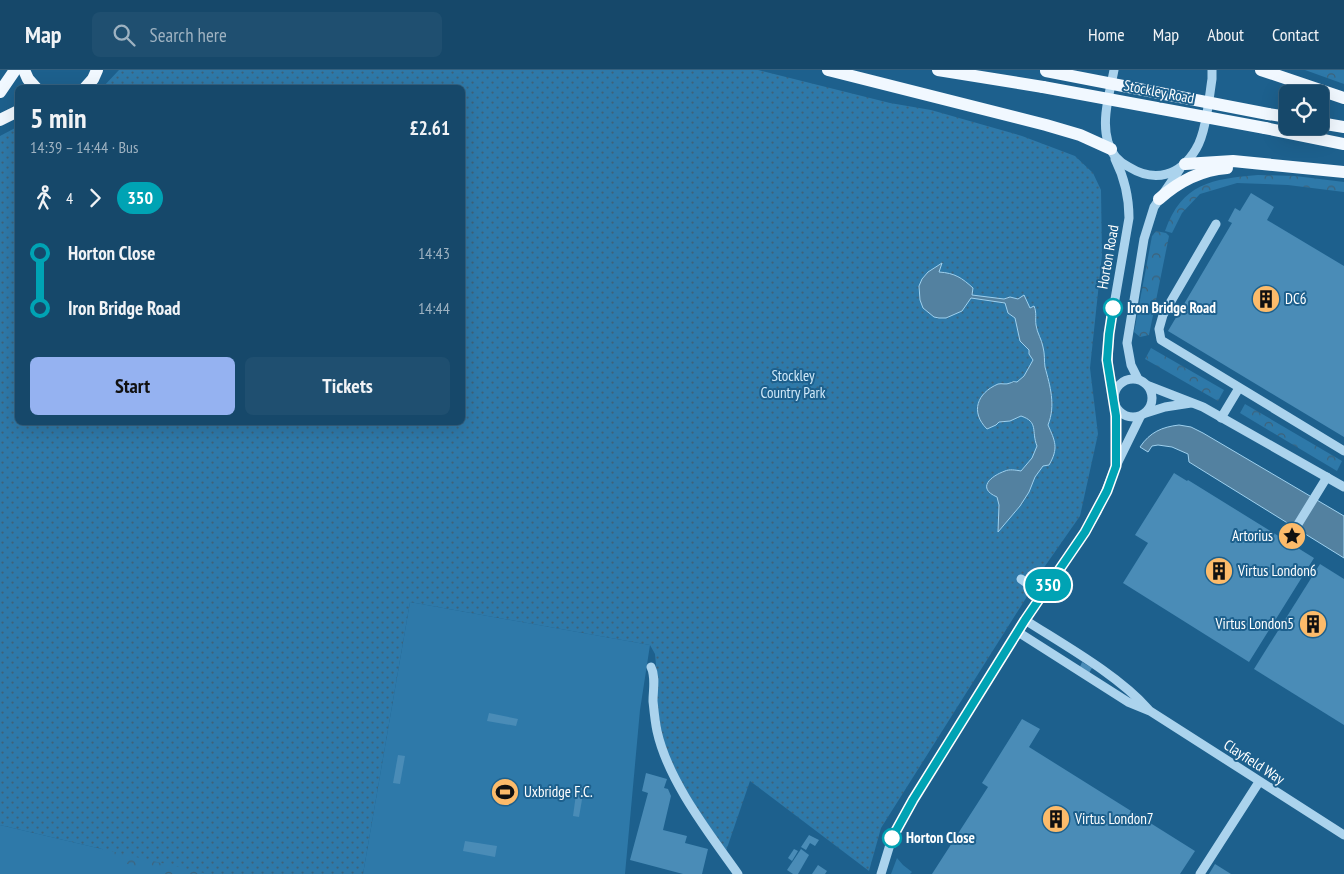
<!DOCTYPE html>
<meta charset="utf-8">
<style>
:root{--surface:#16486a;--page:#1f4f70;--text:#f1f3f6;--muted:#9eb2c1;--line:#35607e;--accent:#95b2f1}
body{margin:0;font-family:"PT Sans Narrow",sans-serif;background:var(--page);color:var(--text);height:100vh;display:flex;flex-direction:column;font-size:19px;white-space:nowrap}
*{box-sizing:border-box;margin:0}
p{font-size:16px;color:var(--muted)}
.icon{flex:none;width:28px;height:28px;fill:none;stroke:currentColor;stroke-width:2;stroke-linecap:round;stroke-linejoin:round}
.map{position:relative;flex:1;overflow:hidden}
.panel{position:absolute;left:15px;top:15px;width:450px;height:340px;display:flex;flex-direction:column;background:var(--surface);border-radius:8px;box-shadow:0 5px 20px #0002,0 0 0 1px var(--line)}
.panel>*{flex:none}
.badge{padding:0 10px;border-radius:16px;font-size:18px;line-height:32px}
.fabs{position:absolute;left:1279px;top:15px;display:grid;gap:10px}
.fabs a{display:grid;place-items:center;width:50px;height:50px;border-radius:8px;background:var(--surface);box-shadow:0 5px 20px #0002,0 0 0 1px var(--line);font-size:25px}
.map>.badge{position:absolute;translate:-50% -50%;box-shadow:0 0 0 2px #fff}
.legs{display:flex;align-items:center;gap:8px;height:55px;padding:0 15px;font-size:16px}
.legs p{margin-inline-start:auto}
.head{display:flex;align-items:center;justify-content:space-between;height:85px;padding:0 15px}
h1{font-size:28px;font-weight:700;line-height:38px}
.primary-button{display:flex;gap:10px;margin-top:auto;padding:10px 15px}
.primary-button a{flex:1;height:58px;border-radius:8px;background:var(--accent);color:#111;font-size:20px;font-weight:700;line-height:58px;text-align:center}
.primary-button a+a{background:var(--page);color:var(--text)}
ul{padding:0 15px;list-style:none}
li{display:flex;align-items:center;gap:18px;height:55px;font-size:19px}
li i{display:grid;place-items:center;width:8px;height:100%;margin:0 6px;background:currentColor}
li i::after{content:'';width:12px;height:12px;margin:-6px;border:4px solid;border-radius:50%;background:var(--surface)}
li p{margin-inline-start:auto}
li:first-child i{background:linear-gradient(#0000 50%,currentColor 0)}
li:last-child i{background:linear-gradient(currentColor 50%,#0000 0)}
header{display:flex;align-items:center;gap:30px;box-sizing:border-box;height:70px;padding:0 25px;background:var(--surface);border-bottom:1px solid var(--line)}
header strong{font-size:24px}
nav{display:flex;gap:28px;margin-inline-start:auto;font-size:18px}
.search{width:350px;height:45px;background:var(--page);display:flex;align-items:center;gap:12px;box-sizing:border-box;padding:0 18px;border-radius:8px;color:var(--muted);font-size:19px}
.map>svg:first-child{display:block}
.green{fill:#2e79a9}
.forest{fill:url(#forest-crowns)}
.park{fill:url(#park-dots)}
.water{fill:#5381a0;stroke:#9ed0ee}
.building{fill:#4a8cb7}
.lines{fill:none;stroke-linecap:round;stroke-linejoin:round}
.minor{stroke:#abd3ed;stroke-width:9}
.major{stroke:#f1f8ff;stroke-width:12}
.major-bridge{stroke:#f1f8ff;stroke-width:12}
.line-1-casing{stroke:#fff;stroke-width:11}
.line-1{stroke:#00a3b4;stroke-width:8}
.stop-1-dot{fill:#fff;stroke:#00a3b4;stroke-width:2.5}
.labels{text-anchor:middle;stroke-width:4;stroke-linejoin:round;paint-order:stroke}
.street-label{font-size:15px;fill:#fff;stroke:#1d608d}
.poi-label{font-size:15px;fill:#fff;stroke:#1d608d;text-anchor:start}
.stop-label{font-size:15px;font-weight:bold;fill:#fff;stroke:#1d608d;text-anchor:start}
.park-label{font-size:15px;fill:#d0e9f9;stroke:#1d608d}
</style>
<header>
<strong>Map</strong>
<div class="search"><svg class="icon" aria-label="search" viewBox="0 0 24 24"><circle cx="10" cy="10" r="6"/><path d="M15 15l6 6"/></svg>Search here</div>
<nav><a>Home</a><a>Map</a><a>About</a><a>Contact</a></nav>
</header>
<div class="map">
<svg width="1344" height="804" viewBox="0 0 1344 804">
<defs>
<pattern id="forest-crowns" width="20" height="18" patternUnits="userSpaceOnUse" patternTransform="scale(1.25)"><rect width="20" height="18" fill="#2e79a9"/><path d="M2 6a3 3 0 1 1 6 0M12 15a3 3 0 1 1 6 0" fill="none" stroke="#3d627a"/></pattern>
<pattern id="park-dots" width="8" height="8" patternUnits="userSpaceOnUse" patternTransform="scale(1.25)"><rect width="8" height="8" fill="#2e79a9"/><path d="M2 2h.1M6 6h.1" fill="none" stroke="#3d627a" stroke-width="1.8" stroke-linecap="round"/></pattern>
</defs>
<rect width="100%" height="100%" fill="#1d608d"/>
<!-- green -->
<g class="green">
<polygon points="410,532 650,575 640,640 625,804 363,804"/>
<polygon points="0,755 208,804 0,804"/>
<polygon points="897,788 903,795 912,802 910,804 891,804"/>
</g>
<!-- forest -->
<g class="forest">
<polygon points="1305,0 1344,0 1344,14"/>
<path d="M1258,105l37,1 49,6v10l-56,-7 -51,-2 -37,11 -18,19 -10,20 -7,-2c17,-48 47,-52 93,-56z"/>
<polygon points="1156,161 1166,163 1169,166 1149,265 1140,267 1134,262 1152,166"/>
<polygon points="1151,278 1224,320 1218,331 1145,289"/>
<polygon points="1245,334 1342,391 1337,401 1240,343"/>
<polygon points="103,776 227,804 164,804 102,787"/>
</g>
<!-- park -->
<polygon class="park" points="119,0 758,0 890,33 931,40 1022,66 1075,86 1093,103 1101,120 1102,185 1090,298 1098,364 1080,446 1029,519 1028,525 881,758 869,801 750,711 726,781 697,738 667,689 656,633 656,595 655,584 650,575 410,532 363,804 208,804 0,755 0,66 17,57 18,352 462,352 462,18 103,17"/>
<!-- water -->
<g class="water">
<path d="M942,193l-3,9c16,1 23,6 34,16l-1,7 32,4 6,-2 8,2 6,-4 6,13 4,-2c3,7 1,12 2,19 1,8 6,15 7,22 2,7 1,14 2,20 5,19 11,38 3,58 7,16 11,23 1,40l-6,1 -8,11 -6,15 -9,14 -22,26 1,-27 -2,-8c-21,-9 -6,-21 8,-26 4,-2 11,-1 16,0l11,-13 5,-12c-6,-15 2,-24 -16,-30l-11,5 -11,1 -3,3 -9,4c-17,-17 -10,-36 11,-45 4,-1 8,1 12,-1 7,-2 -1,-2 7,-1l7,-6 9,-16 -4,-6v-4l-9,-9 -5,-23 -7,-5 -3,-10 -34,-5 -9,13 -16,7h-7l-5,-1 -11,-9 -3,-8 -1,-14 3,-7 6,-7z"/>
<path d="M1179,355l12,2 12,6 141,83v42l-155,-96 -1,-8 -16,-7 -14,-2 -6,1 -4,6 -8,-5c10,-15 22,-20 39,-22z"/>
</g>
<!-- building -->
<g class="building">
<polygon points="1251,123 1274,137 1267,150 1344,196 1344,367 1168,261 1232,153 1228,151 1235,138 1240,141"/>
<polygon points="1174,403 1187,411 1188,410 1314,488 1249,592 1123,513 1148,473 1135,465"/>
<polygon points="1320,494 1344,509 1344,655 1254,599"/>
<polygon points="1082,592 1092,598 1089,603 1080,597"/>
<polygon points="489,643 518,649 516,656 487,651"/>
<polygon points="1022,649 1040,659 1029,677 1195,781 1180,804 932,804 988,717 982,713"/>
<polygon points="398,685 405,686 400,714 393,713"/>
<polygon points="646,703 667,709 664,718 668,719 671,726 663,760 687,766 685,773 708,779 702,804 683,804 630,790 648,723 642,721"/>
<polygon points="577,717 584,718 579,747 573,746"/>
<polygon points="809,765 819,770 815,776 810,773 806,780 801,777"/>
<polygon points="465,771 497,776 495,787 463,781"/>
<polygon points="794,779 798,781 792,791 788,788"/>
<polygon points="801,779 809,785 798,804 793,804 787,800"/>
<polygon points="1215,794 1231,804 1209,804"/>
<polygon points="818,795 827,801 825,804 812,804"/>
</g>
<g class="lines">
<!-- minor -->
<g class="minor">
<path d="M1114,0c-4,22 -13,50 -6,72 3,11 10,20 21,25 26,16 51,9 67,-18 10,-16 13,-51 16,-70v-9"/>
<polyline points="1216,154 1163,245 1159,259 1161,270 1344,381"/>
<circle cx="1133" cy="328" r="19"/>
<polyline points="1138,309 1131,295 1127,273 1144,169 1154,137 1180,99"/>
<polyline points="1149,316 1203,337 1344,417"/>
<path d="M1114,326l-6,-26 1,-36 20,-116c0,-22 -4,-39 -14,-59"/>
<polyline points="1115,336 1116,393"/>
<polyline points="1146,343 1165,337 1191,333"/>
<polyline points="1221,348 1239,318"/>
<polyline points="1295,459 1327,407"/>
<polyline points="1021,509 1042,524"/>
<path d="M1025,550c39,25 93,55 123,89"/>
<polyline points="1018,562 1128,632 1150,641 1344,765"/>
<path d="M651,597c5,10 2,23 2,34 1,10 2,21 4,30 11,50 52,102 81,143"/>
<polyline points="881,804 892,768 913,730 1042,524 1085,462 1097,442 1116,396 1140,347"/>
<polyline points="1200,804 1259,712"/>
</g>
<!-- major -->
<g class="major">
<polyline points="24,0 28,9 36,18"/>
<polyline points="828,0 1046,55 1080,65 1111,79"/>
<polyline points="938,0 1043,17"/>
<polyline points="1261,0 1344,28"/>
<polyline points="85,18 93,9 97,0"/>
<polyline points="0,22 15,0"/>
<polyline points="1268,44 1288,47"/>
<polyline points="0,50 18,41"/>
<polyline points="1320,53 1344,57"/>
<polyline points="1265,58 1344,74"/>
<polyline points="1185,94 1233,91 1344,102"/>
<path d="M1159,129c19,-17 42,-29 68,-31"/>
</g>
<!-- major-bridge -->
<g class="major-bridge">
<polyline points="1046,1 1268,44"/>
<polyline points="1043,17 1265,58"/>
</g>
</g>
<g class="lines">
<defs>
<polyline id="line-1" points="892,768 913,730 1025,550 1085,462 1107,421 1116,396 1116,346 1107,290 1109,264 1113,238"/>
</defs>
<!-- line-1 casing -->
<use href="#line-1" class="line-1-casing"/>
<!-- line-1 -->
<use href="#line-1" class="line-1"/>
</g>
<!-- icons -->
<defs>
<symbol id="building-disc" viewBox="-11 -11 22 22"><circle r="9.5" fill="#fcbb6a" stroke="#1d608d"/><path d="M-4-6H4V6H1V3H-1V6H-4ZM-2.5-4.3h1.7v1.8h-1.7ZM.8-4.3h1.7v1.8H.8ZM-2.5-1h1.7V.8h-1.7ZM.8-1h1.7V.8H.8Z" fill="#111"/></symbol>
<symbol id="sight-disc" viewBox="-11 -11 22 22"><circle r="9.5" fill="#fcbb6a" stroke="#1d608d"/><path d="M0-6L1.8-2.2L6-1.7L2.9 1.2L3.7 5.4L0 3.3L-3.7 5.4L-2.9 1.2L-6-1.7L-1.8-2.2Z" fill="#111"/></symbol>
<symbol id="stadium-disc" viewBox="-11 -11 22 22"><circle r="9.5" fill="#fcbb6a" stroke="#1d608d"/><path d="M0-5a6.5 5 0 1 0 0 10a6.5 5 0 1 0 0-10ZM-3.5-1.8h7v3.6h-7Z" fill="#111"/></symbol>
</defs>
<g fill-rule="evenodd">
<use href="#building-disc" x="1250" y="213" width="32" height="32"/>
<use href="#sight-disc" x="1276" y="450" width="32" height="32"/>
<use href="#building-disc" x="1203" y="485" width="32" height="32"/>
<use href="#building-disc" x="1297" y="538" width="32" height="32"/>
<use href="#stadium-disc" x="489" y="706" width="32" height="32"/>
<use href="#building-disc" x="1040" y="733" width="32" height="32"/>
</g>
<!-- markers -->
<g class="stop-1-dot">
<circle cx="1113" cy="238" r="9"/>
<circle cx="892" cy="768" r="9"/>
</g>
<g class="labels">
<!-- street labels -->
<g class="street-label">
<text transform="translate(1159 22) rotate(11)" y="5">Stockley Road</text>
<text transform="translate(1108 187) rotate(-80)" y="5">Horton Road</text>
<text transform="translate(1254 692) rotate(33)" y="5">Clayfield Way</text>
</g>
<!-- poi labels -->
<g class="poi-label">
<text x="1285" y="234">DC6</text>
<text x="1273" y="471" text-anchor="end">Artorius</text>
<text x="1238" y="506">Virtus London6</text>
<text x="1294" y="559" text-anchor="end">Virtus London5</text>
<text x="524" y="727">Uxbridge F.C.</text>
<text x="1075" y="754">Virtus London7</text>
</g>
<!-- stop labels -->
<g class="stop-label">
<text x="1127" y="243">Iron Bridge Road</text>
<text x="906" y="773">Horton Close</text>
</g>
<!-- park labels -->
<g class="park-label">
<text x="793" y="311">Stockley<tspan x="793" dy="17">Country Park</tspan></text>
</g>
</g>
</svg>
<div class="fabs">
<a><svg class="icon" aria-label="locate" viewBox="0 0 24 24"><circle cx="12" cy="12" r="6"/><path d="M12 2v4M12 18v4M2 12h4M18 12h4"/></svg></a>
</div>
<b class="badge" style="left:1048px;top:515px;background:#00a3b4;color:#fff">350</b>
<section class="panel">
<div class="head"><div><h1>5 min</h1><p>14:39 – 14:44 · Bus</p></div><b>£2.61</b></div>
<div class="legs"><svg class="icon" aria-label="walk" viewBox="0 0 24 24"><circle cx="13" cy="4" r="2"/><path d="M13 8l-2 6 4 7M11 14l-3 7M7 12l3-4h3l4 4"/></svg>4<svg class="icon" aria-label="forward" viewBox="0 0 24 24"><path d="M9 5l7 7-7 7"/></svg><b class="badge" style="background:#00a3b4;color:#fff">350</b></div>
<ul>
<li><i style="color:#00a3b4"></i><b>Horton Close</b><p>14:43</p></li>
<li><i style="color:#00a3b4"></i><b>Iron Bridge Road</b><p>14:44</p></li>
</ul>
<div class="primary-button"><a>Start</a><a>Tickets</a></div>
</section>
</div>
